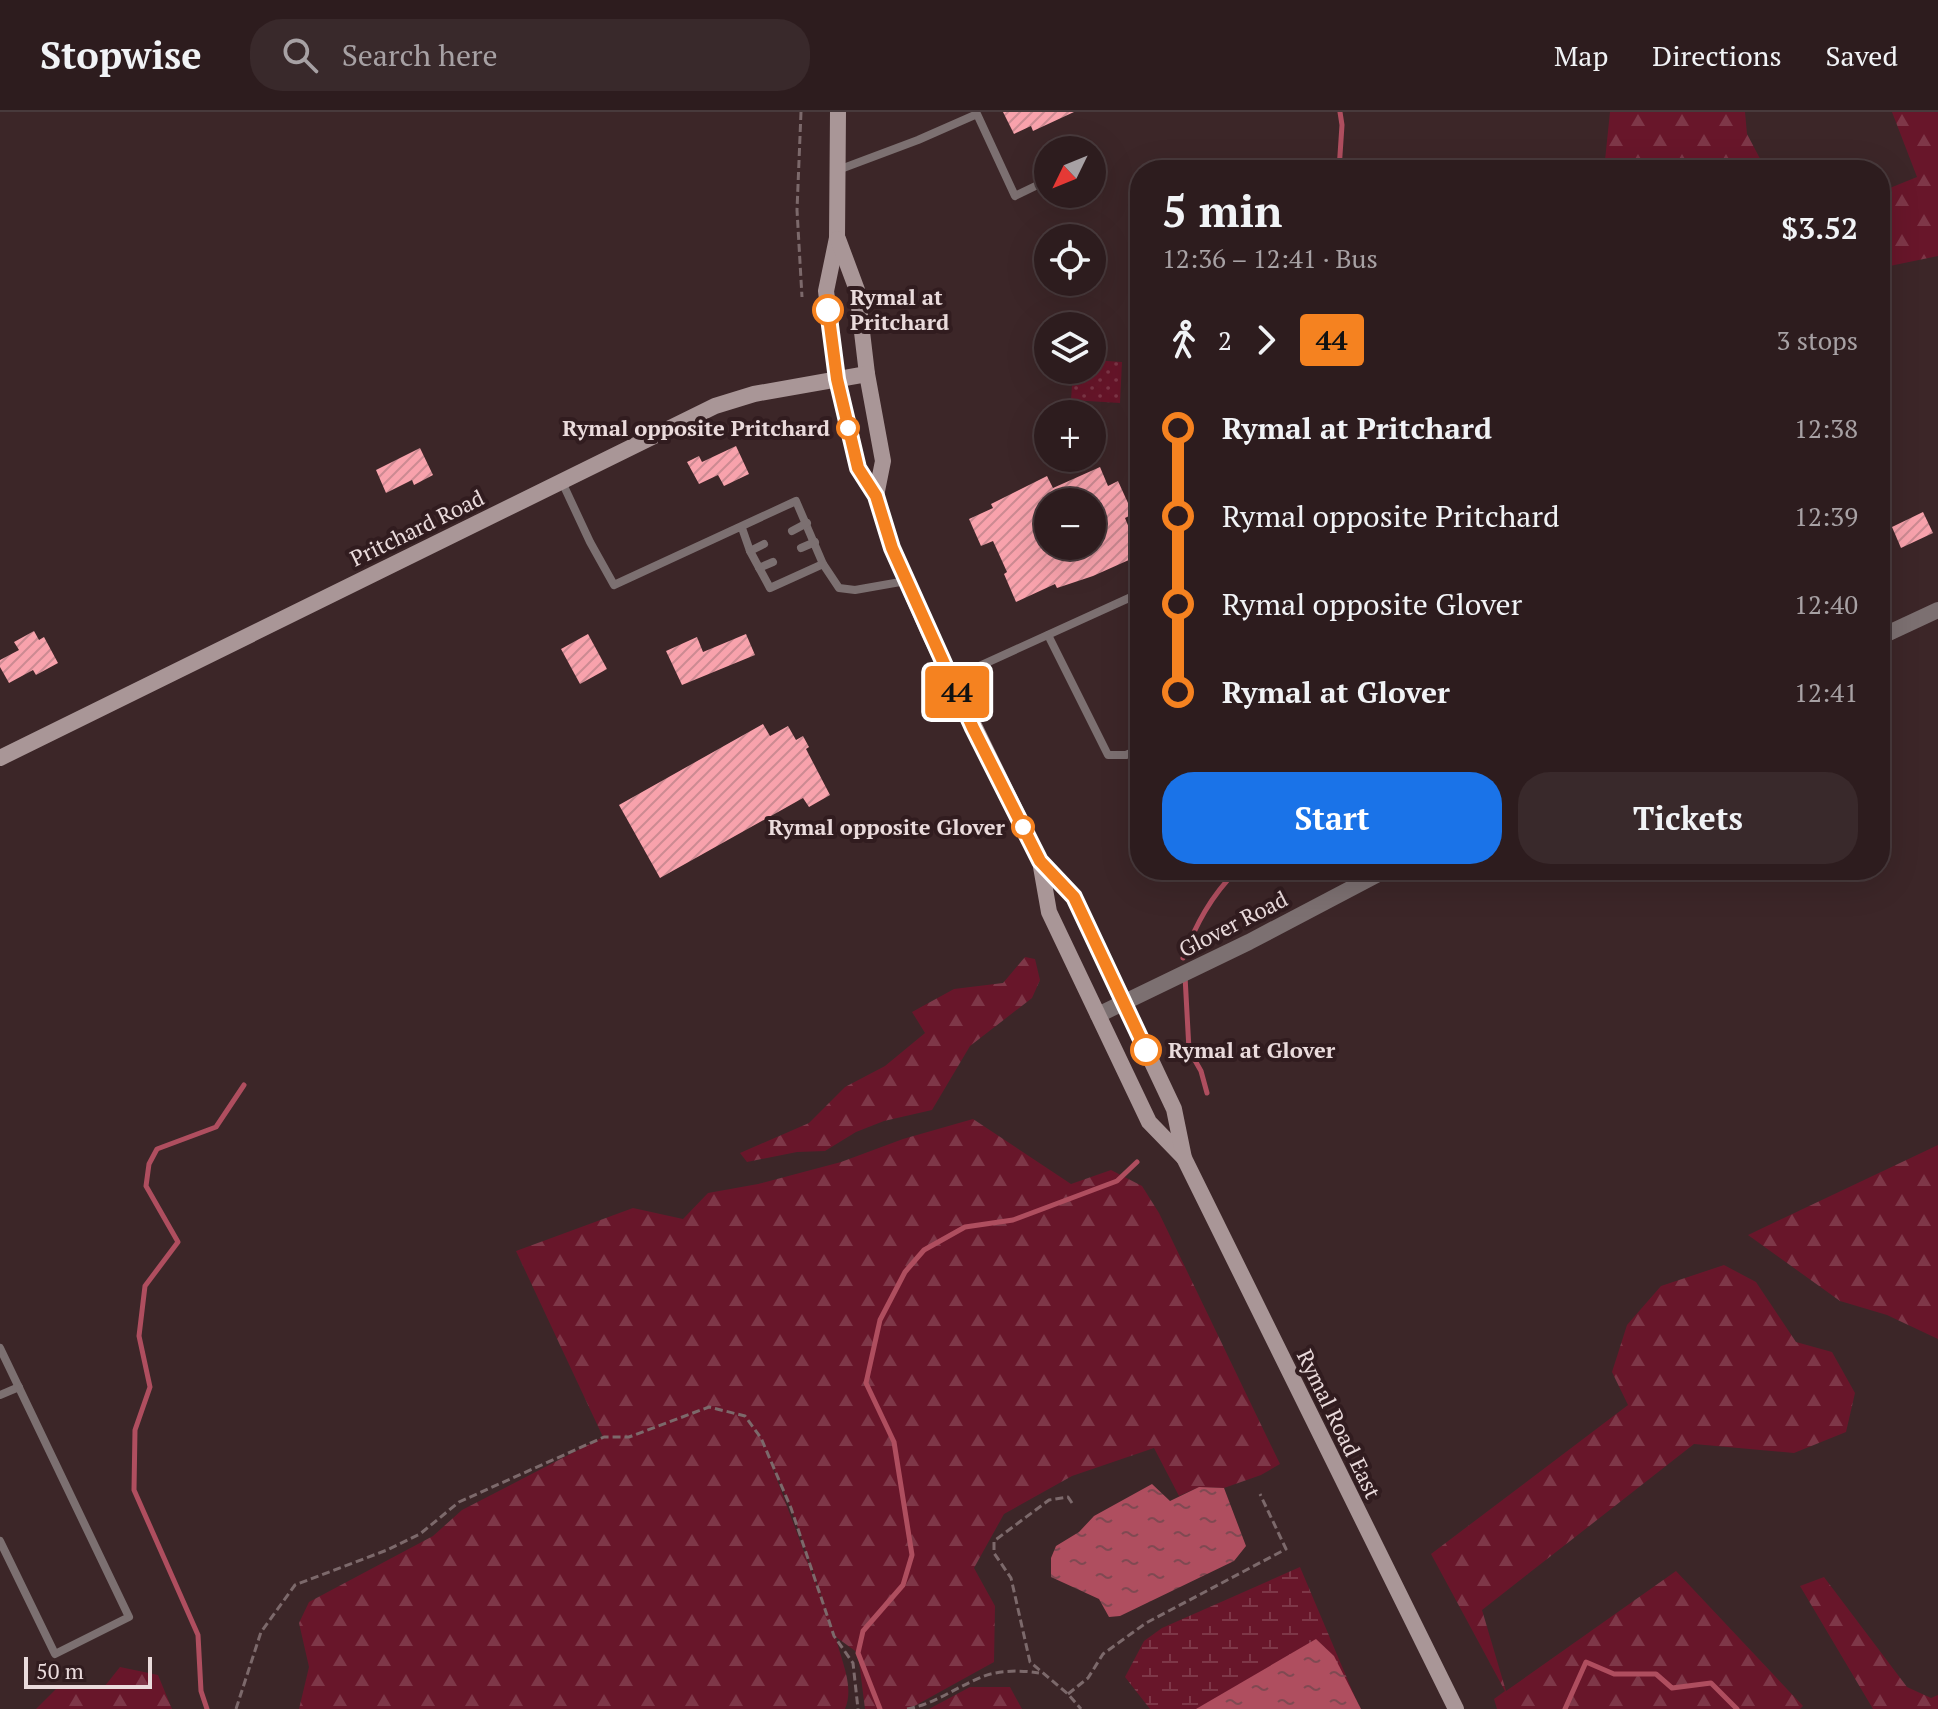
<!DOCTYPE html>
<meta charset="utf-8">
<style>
:root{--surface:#2d1c1e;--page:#39292b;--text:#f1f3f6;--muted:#a7a1a4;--line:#483a3c;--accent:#1a73e8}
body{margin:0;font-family:"PT Serif",serif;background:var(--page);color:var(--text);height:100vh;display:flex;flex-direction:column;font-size:30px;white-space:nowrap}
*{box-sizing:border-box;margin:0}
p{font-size:26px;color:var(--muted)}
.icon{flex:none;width:44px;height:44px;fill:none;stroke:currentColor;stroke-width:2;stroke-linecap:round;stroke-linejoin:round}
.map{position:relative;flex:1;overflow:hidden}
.details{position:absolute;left:1130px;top:48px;width:760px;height:720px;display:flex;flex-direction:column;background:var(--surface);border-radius:32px;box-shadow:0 8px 32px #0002,0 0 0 2px var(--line)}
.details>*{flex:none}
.badge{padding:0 16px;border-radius:6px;font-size:28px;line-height:52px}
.needle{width:52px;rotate:227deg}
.controls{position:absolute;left:1034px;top:24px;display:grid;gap:16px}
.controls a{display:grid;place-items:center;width:72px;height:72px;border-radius:50%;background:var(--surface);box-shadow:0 8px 32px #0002,0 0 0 2px var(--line);font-size:40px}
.scale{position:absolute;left:24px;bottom:20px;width:128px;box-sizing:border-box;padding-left:8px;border:4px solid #eadbdc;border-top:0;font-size:22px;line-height:28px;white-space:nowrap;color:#eadbdc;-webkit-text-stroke:6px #311c1f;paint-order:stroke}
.map>.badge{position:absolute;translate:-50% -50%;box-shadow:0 0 0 4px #fff}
.legs{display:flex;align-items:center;gap:12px;height:88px;padding:0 32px;font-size:26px}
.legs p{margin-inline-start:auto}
.summary{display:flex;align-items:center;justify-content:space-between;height:136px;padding:0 32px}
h1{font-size:44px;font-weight:700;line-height:60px}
.button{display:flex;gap:16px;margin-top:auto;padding:16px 32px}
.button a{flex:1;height:92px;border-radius:32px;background:var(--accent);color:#fff;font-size:32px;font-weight:700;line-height:92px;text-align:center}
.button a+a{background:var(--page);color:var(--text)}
ul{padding:0 32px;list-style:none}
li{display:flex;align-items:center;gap:28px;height:88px;font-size:30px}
li i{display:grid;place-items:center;width:12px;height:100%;margin:0 10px;background:currentColor}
li i::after{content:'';width:20px;height:20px;margin:-10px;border:6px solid;border-radius:50%;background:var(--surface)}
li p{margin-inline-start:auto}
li:first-child i{background:linear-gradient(#0000 50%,currentColor 0)}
li:last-child i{background:linear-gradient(currentColor 50%,#0000 0)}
header{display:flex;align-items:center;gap:48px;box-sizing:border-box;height:112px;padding:0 40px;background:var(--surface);border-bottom:2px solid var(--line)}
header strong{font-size:38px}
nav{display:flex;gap:44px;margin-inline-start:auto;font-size:28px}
.search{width:560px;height:72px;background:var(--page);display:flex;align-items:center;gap:20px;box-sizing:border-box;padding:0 28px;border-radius:32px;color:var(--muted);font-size:30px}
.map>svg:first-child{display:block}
.green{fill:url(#green-dots)}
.forest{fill:url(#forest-firs);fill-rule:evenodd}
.wetland{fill:url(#wetland-marsh)}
.water{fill:url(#water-ripples)}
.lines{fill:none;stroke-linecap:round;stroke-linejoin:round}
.stream{stroke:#af4e5f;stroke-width:5}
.building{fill:url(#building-hatch);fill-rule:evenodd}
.path{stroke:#7c696b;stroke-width:3;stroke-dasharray:8 4;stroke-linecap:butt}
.service{stroke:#7c7071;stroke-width:8}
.minor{stroke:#7c7071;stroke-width:16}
.secondary{stroke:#a99697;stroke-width:16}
.line-1-casing{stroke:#fff;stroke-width:18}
.line-1{stroke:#f58220;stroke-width:12}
.stop-1-dot{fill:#fff;stroke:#f58220;stroke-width:4}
.labels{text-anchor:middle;stroke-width:8;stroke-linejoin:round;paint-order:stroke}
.stop-label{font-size:22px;font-weight:bold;fill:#eadbdc;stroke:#311c1f;text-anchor:start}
.street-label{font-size:22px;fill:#eadbdc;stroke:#311c1f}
</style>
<header>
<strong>Stopwise</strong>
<div class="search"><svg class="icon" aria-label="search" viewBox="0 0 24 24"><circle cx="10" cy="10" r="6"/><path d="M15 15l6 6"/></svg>Search here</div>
<nav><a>Map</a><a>Directions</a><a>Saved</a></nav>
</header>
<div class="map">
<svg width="1938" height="1597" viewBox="0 0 1938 1597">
<defs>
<pattern id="green-dots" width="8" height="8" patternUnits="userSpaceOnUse" patternTransform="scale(2)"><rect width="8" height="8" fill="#68162a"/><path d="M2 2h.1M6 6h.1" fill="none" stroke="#7e3748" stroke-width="1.8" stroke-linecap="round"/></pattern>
<pattern id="forest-firs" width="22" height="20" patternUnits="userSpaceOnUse" patternTransform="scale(2)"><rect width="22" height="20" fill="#68162a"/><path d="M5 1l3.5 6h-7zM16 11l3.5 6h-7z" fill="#7e3748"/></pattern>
<pattern id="wetland-marsh" width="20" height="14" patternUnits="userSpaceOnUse" patternTransform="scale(2)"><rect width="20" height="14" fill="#68162a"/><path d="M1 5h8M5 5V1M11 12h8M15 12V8" fill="none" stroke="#7e3748"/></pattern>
<pattern id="water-ripples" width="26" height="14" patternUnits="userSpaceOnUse" patternTransform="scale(2)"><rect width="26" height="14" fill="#af4e5f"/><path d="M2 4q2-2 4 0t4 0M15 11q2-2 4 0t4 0" fill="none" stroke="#804952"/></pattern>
<pattern id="building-hatch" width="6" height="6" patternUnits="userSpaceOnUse" patternTransform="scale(2)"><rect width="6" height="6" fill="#f8a2ac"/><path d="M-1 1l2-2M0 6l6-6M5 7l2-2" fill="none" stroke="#cc8a92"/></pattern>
</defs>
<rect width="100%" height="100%" fill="#3c2628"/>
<!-- green -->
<polygon class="green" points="1092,248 1122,250 1120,291 1071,288 1073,258 1092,258"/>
<!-- forest -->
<g class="forest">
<polygon points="1610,0 1745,0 1747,22 1766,58 1604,58"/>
<polygon points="1892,0 1938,0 1938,144 1880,156 1880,80 1917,65"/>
<polygon points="1025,845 1035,847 1040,868 1032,886 970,934 932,998 884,1009 856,1020 825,1039 797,1040 747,1050 740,1041 809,1011 845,975 885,954 925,921 912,900 954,877 1003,871"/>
<path d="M973,1007l98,65 40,-14 31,16 17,27 121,251 -19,11 -37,13 -25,-1 -20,9 -25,-48 -82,28 -68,38 -30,54 21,38 -1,56 -85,47h-44l-7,-56 -22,-16c4,22 19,48 9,72h-546l10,-42 -10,-44 10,-21 124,-66 29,-26 141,-73 -87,-186 117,-43 50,11 25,-26 50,-9 83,-22 62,-23zM770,1348l21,48 39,113 -60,-160z"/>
<polygon points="1938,1033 1938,1227 1887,1203 1840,1189 1748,1123"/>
<polygon points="1724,1153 1756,1170 1796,1230 1832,1240 1855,1281 1846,1320 1794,1341 1694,1332 1482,1498 1506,1579 1676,1459 1803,1594 1800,1597 1497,1597 1494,1587 1505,1579 1431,1442 1628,1293 1612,1260 1627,1213 1661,1174"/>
<polygon points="1824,1465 1907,1575 1931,1586 1938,1583 1938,1597 1873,1597 1800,1474"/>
<polygon points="120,1555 158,1563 172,1597 36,1597 60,1573 104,1575"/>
<polygon points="970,1575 1010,1575 1022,1597 929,1597"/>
</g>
<!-- wetland -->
<polygon class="wetland" points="1300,1455 1360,1597 1150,1597 1125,1565 1144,1529 1162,1516"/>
<!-- water -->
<g class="water">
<polygon points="1152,1372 1170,1389 1199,1375 1224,1376 1246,1434 1234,1449 1120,1504 1109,1505 1099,1487 1051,1465 1051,1446 1056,1434 1079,1420 1094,1404"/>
<polygon points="1316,1527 1334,1544 1361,1597 1196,1597"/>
</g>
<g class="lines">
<!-- stream -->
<g class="stream">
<polyline points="1339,58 1342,13 1340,0"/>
<path d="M1183,846c13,-34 28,-62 54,-88"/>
<polyline points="1185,864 1189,938 1201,959 1207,981"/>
<polyline points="207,1597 201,1579 198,1523 134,1378 135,1318 150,1275 139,1224 145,1174 178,1130 146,1074 149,1052 157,1037 216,1015 244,973"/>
<polyline points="880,1597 858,1541 863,1519 903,1473 912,1443 894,1330 866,1271 880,1208 905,1160 924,1138 965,1115 1013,1108 1117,1069 1137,1050"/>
<polyline points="1565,1597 1586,1550 1614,1562 1656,1562 1672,1576 1711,1571 1737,1597"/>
</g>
</g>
<!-- building -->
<g class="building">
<polygon points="1003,0 1074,0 1033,19 1031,14 1014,22"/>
<polygon points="736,334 749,362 724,374 718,363 699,372 687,350 699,344 702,350"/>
<polygon points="420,336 433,363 414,373 412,368 386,381 376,358"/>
<path d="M1100,355l8,19 10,-5 15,33 -8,4 15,37 -47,21 -36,12 -2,-4 -39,18 -12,-28 3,-2 -14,-31 -12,5 -12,-27 24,-11 -2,-4 56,-28 6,12zM1048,390h44v44h-44z"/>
<polygon points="1923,400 1933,421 1901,436 1892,415"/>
<polygon points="34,519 39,528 44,525 58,551 36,563 33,558 9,571 0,555 0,548 19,538 14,530"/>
<polygon points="588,522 607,557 580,572 561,537"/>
<polygon points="746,522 755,543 682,573 666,539 697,525 703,540"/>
<polygon points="763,612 770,624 788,614 796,628 803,624 809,635 806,637 830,683 809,695 803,686 660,766 619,693"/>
</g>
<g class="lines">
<!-- path -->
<g class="path">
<polyline points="801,0 797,98 802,185"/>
<polyline points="1072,1391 1068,1385 1049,1388 994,1429 994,1441 1011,1466 1030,1550 1068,1582 1081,1597"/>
<polyline points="1068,1582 1088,1566 1103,1542 1146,1511 1286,1437 1260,1382"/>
<polyline points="236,1597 261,1520 295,1473 387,1438 420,1422 459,1390 604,1325 629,1325 709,1295 745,1304 761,1326 791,1396 834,1524 853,1551 858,1597"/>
<path d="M907,1597c28,-5 49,-22 75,-32 16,-7 40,-7 57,-4"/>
</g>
<!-- service -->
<g class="service">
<polyline points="838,58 918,28 977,2 1015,84 1048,68"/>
<polyline points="562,370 590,430 614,473 796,389 823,452 770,476 750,439 742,416"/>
<polyline points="792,419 807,411"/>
<polyline points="801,436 815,430"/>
<polyline points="750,439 764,432"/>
<polyline points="823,452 839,476 855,478 906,469"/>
<polyline points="759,456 773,450"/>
<polyline points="1048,523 1108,643 1126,643 1140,637"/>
<polyline points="951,567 1140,481"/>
<polyline points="0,1236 129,1505 55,1542 0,1429"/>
<polyline points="0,1283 19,1275"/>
</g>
<!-- minor -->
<g class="minor">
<polyline points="1880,525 1938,498"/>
<polyline points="1098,903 1249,830 1386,758"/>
</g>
<!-- secondary -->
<g class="secondary">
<polyline points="838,0 837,126 826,179 837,267 858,356 876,384 892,436 929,521 1040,749 1049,800 1149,1010 1184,1046"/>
<polyline points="838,127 857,178 867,262 883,349 876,384"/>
<polyline points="0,646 715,294 754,282 867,262"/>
<polyline points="1040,749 1074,785 1174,997 1184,1046 1456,1597"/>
</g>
</g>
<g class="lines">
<defs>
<polyline id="line-1" points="828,198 837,267 858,356 876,384 892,436 973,616 1040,749 1074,785 1146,938"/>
</defs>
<!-- line-1 casing -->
<use href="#line-1" class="line-1-casing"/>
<!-- line-1 -->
<use href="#line-1" class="line-1"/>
</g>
<!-- markers -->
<g class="stop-1-dot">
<circle cx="828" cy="198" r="14"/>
<circle cx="848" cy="316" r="10"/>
<circle cx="1023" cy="715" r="10"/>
<circle cx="1146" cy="938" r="14"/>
</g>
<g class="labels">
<!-- stop labels -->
<g class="stop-label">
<text x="850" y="193">Rymal at<tspan x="850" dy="25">Pritchard</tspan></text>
<text x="830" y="324" text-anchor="end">Rymal opposite Pritchard</text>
<text x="1005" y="723" text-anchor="end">Rymal opposite Glover</text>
<text x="1168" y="946">Rymal at Glover</text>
</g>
<!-- street labels -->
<g class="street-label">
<text transform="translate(417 416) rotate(-26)" y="8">Pritchard Road</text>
<text transform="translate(1233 812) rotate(-27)" y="8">Glover Road</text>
<text transform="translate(1339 1312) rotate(64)" y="8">Rymal Road East</text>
</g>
</g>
</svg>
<div class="controls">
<a><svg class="needle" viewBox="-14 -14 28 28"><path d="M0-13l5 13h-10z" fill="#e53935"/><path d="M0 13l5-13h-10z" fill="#a7a1a4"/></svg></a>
<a><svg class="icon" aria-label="locate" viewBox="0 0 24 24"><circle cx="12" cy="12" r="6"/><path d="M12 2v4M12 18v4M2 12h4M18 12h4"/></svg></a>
<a><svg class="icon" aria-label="layers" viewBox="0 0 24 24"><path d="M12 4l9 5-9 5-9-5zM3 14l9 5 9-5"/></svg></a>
<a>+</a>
<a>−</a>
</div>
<div class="scale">50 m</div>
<b class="badge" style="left:957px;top:580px;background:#f58220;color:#111">44</b>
<section class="details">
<div class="summary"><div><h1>5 min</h1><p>12:36 – 12:41 · Bus</p></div><b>$3.52</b></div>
<div class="legs"><svg class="icon" aria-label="walk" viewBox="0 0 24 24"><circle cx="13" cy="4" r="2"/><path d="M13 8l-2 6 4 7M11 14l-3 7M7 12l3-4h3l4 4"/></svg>2<svg class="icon" aria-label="forward" viewBox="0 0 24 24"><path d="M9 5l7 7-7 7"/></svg><b class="badge" style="background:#f58220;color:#111">44</b><p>3 stops</p></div>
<ul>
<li><i style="color:#f58220"></i><b>Rymal at Pritchard</b><p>12:38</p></li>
<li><i style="color:#f58220"></i><span>Rymal opposite Pritchard</span><p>12:39</p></li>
<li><i style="color:#f58220"></i><span>Rymal opposite Glover</span><p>12:40</p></li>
<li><i style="color:#f58220"></i><b>Rymal at Glover</b><p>12:41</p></li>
</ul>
<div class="button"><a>Start</a><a>Tickets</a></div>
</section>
</div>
